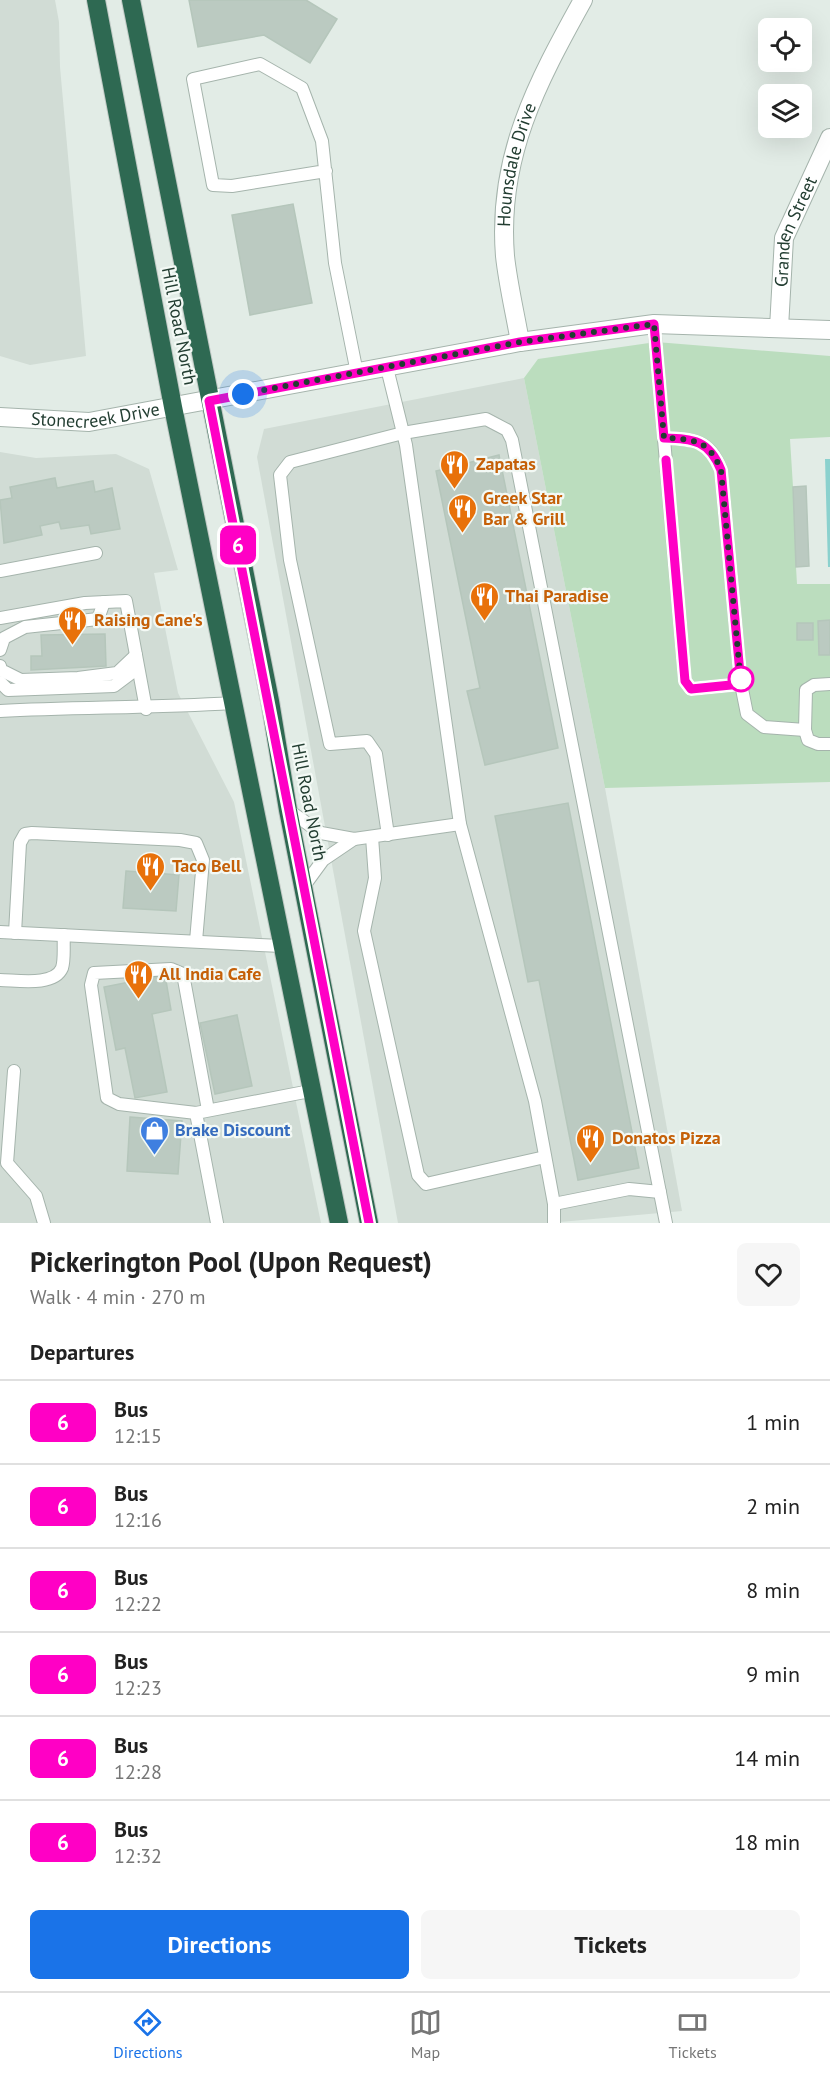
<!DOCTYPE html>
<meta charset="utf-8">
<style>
:root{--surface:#fff;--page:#f6f6f6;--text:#222;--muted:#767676;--line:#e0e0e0;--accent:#1a73e8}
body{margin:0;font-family:"PT Sans",sans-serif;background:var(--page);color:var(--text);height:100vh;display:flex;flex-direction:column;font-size:22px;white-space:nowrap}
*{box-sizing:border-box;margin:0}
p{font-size:20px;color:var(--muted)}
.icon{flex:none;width:33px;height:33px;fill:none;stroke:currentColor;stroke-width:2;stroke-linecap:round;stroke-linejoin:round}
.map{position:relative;height:1223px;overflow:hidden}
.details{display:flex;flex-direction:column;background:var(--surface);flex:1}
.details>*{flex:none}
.badge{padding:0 12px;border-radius:9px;font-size:21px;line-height:39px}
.controls{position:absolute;left:758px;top:18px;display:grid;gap:12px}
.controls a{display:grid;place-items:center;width:54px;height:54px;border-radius:9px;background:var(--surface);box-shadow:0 6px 24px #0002;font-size:30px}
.you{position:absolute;width:30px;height:30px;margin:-15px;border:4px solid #fff;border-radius:50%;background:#1a73e8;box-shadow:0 0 0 9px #1a73e833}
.map>.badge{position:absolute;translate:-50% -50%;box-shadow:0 0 0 3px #fff}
h2{padding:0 30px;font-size:22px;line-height:54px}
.round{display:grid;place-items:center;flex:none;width:63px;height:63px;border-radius:9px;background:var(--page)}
.head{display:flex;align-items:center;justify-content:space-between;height:102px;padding:0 30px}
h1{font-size:28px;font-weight:600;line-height:45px}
.cta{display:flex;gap:12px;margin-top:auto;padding:12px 30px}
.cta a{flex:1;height:69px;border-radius:9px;background:var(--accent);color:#fff;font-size:24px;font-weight:600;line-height:69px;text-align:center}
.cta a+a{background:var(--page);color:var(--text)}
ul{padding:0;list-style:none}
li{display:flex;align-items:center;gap:18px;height:84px;padding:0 30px;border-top:2px solid var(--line)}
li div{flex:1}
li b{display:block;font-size:22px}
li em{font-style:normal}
li .badge{min-width:66px;font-weight:700;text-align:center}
.tabs{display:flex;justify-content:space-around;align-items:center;height:84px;border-top:2px solid var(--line);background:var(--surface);font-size:16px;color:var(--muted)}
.tabs a{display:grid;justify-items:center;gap:3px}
.tabs .on{color:var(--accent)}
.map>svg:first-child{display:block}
.built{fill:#d1dcd5}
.green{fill:#bbddbe}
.water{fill:#8bd1ce}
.building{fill:#bbcac1;stroke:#b5c6bb;stroke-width:1.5}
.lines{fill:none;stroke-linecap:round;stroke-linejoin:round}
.lane-casing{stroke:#a5b4ac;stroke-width:14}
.street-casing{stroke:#a5b4ac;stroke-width:20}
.highway-casing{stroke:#c1c9c5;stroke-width:20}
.lane{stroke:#fff;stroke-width:12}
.street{stroke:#fff;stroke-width:18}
.highway{stroke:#2e6952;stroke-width:18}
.line-casing{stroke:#fff;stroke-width:14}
.line{stroke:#ff00c5;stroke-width:9}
.walk{stroke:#223d31;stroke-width:6;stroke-dasharray:0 10.8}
.stop-dot{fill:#fff;stroke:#ff00c5;stroke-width:3}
.labels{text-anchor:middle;stroke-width:4.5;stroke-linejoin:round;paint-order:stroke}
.street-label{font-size:18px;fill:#223d31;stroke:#f3f9f5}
.food-label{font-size:18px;font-weight:bold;fill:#c56008;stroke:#f3f9f5;text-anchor:start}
.shop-label{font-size:18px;font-weight:bold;fill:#366cbe;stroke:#f3f9f5;text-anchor:start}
</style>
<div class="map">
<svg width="830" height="1223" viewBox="0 0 830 1223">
<rect width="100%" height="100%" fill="#e2ece6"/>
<!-- built -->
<g class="built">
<polygon points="0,0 55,0 59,22 60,67 86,356 30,365 0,356"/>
<polygon points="524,378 605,788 682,1211 549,1223 398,1223 257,457 264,429"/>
<polygon points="0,452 36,458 116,454 149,469 178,570 154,573 178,693 234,802 321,1223 0,1223"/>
</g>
<!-- green -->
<polygon class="green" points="656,342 830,356 830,437 790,439 793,487 806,486 809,566 796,567 797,584 830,584 830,782 605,788 524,378 538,359"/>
<!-- water -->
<polygon class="water" points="825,459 830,459 830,567 828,567"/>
<!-- building -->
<g class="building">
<polygon points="189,0 306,0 337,19 310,63 264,35 198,47"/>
<polygon points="293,204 312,303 250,315 232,215"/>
<polygon points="499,455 558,748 485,765 467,691 480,688 436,471"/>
<polygon points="55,478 57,488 93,481 95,492 112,488 120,529 91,534 89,525 61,529 59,522 40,526 42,535 4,543 0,500 12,498 10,487"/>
<polygon points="806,486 809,566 796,567 793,487"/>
<polygon points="830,620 830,655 819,655 818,621"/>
<rect x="797" y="623" width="16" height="17"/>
<polygon points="105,634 106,666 31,670 31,656 42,656 41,635"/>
<polygon points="568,803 639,1168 578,1180 539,980 528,982 495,816"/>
<polygon points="126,871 179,875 176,911 123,908"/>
<polygon points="165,975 171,1010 152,1014 167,1092 135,1098 125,1048 116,1050 104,987"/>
<polygon points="237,1015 252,1086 215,1094 200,1023"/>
<polygon points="130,1117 182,1121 178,1174 127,1171"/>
</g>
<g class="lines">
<defs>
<g id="lane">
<polyline points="326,171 232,186 213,185 193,79 260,64 302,88 322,141 335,263 357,373"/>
<polyline points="654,324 685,681 691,689 741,684"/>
<polyline points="387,368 406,445 460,824 535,1101 554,1204 554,1223"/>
<path d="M664,438c30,1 46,2 57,32l20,214 6,30 17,13 41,3"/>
<polyline points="0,571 96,553"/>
<polyline points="0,618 85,603 126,601 146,709"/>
<polyline points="0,650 4,638 25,627 98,619 104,602"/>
<polyline points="0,666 1,670 21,680 78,678 117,673 136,655"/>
<polyline points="0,682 8,690 114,686 138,668"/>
<polyline points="830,684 814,685 806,690 805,730 808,740 818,744 830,744"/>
<path d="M0,711c77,-4 155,-3 232,-8"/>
<polyline points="288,810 321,833 354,839 460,824"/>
<polyline points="388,835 376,754 367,741 330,744 290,560 280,475 290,462 403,433 486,419 507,430 512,440 666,1223"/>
<polyline points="372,837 375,878 364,931 418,1175 426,1184 545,1157"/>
<polyline points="304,886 323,860 354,839"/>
<polyline points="0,932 281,946"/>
<polyline points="15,933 20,843 25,834 32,833 180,840 196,843 203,860 196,941"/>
<path d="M0,980c16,0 54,7 62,-12 3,-9 1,-23 2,-33"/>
<polyline points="14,1071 7,1163 36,1196 44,1223"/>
<polyline points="196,1113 119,1104 107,1098 91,985 94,973 171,969 183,974 208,1110"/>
<polyline points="554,1204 629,1189 660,1192"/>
<polyline points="217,1223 196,1113 310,1091"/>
</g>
<g id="street">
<path id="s1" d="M779,328l5,-90 46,-100"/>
<path id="s2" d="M520,342c-5,-29 -12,-58 -15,-86 -8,-99 32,-173 78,-256"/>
<path id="s3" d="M0,417l89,5 431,-80 134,-18 176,6"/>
</g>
<g id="highway">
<polyline points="96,0 173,407 339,1223"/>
<polyline points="131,0 270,701 288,810 369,1223"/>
</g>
</defs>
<!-- lane casing -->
<use href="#lane" class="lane-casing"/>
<!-- street casing -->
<use href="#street" class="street-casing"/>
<!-- highway casing -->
<use href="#highway" class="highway-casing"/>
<!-- lane -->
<use href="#lane" class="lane"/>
<!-- street -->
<use href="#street" class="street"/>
<!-- highway -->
<use href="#highway" class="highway"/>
</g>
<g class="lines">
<defs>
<path id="line" d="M369,1223c-54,-274 -105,-548 -160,-822l311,-59 134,-18 10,114c30,1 45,2 57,32l20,214 -50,5 -6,-8 -19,-221"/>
</defs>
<!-- line casing -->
<use href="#line" class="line-casing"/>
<!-- line -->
<use href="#line" class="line"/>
<!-- walk -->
<path class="walk" d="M243,394l277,-52 134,-18 10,114c30,1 45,2 57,32l20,214v-5"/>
</g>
<!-- icons -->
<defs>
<symbol id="restaurant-pin" viewBox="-11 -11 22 30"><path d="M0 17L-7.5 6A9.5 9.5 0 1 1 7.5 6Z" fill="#e8710a" stroke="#f3f9f5"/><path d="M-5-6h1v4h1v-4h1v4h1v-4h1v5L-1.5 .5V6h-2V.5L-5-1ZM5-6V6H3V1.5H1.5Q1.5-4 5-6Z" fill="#fff"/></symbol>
<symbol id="shop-pin" viewBox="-11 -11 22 30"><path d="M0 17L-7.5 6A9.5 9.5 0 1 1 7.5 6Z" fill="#3f7fe0" stroke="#f3f9f5"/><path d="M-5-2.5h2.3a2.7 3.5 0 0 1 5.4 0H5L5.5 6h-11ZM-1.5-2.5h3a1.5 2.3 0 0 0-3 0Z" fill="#fff"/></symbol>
</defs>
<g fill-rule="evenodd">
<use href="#restaurant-pin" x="438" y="448" width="33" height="45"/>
<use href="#restaurant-pin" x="446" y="492" width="33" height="45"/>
<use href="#restaurant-pin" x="468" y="580" width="33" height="45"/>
<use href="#restaurant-pin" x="56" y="604" width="33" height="45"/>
<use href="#restaurant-pin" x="134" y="850" width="33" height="45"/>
<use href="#restaurant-pin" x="122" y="958" width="33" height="45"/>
<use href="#shop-pin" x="138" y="1114" width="33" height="45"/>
<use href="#restaurant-pin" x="574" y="1122" width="33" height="45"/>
</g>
<!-- markers -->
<circle class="stop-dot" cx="741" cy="679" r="12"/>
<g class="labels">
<!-- street labels -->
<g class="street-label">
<text dy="6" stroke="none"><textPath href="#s2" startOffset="180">Hounsdale Drive</textPath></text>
<text dy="6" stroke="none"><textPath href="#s1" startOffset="99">Granden Street</textPath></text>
<text transform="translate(179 326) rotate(79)" y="6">Hill Road North</text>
<text dy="6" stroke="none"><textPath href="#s3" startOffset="96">Stonecreek Drive</textPath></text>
<text transform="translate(309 802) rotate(79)" y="6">Hill Road North</text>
</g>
<!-- food labels -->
<g class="food-label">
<text x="476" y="470">Zapatas</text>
<text x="483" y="504">Greek Star<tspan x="483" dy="21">Bar &amp; Grill</tspan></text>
<text x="505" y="602">Thai Paradise</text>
<text x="94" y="626">Raising Cane's</text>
<text x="172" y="872">Taco Bell</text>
<text x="159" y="980">All India Cafe</text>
<text x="612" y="1144">Donatos Pizza</text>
</g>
<!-- shop labels -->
<g class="shop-label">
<text x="175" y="1136">Brake Discount</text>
</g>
</g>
</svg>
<div class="controls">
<a><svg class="icon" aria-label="locate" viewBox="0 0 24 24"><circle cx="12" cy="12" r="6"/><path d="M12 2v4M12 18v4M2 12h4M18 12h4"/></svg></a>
<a><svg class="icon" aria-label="layers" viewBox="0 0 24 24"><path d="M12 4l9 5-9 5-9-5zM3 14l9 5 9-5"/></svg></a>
</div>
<div class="you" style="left:243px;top:394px"></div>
<b class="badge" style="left:238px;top:545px;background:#ff00c5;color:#fff">6</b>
</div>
<section class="details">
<div class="head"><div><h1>Pickerington Pool (Upon Request)</h1><p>Walk · 4 min · 270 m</p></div><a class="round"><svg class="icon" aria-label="heart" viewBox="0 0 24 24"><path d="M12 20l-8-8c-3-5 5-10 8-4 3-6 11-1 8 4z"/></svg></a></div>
<h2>Departures</h2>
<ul>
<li><span class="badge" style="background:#ff00c5;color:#fff">6</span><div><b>Bus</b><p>12:15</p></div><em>1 min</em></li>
<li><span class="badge" style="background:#ff00c5;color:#fff">6</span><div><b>Bus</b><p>12:16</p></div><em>2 min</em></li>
<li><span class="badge" style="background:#ff00c5;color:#fff">6</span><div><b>Bus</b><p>12:22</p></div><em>8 min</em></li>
<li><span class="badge" style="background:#ff00c5;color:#fff">6</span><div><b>Bus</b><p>12:23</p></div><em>9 min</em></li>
<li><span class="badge" style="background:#ff00c5;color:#fff">6</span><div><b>Bus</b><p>12:28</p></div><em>14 min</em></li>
<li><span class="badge" style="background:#ff00c5;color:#fff">6</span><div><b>Bus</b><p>12:32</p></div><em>18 min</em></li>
</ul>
<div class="cta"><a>Directions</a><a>Tickets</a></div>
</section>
<nav class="tabs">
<a class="on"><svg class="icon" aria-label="directions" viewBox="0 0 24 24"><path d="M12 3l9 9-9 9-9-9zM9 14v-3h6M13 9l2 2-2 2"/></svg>Directions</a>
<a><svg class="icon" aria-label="map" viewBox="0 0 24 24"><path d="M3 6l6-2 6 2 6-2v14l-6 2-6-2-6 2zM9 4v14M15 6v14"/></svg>Map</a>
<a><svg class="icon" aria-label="tickets" viewBox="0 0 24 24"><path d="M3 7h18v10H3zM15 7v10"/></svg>Tickets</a>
</nav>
